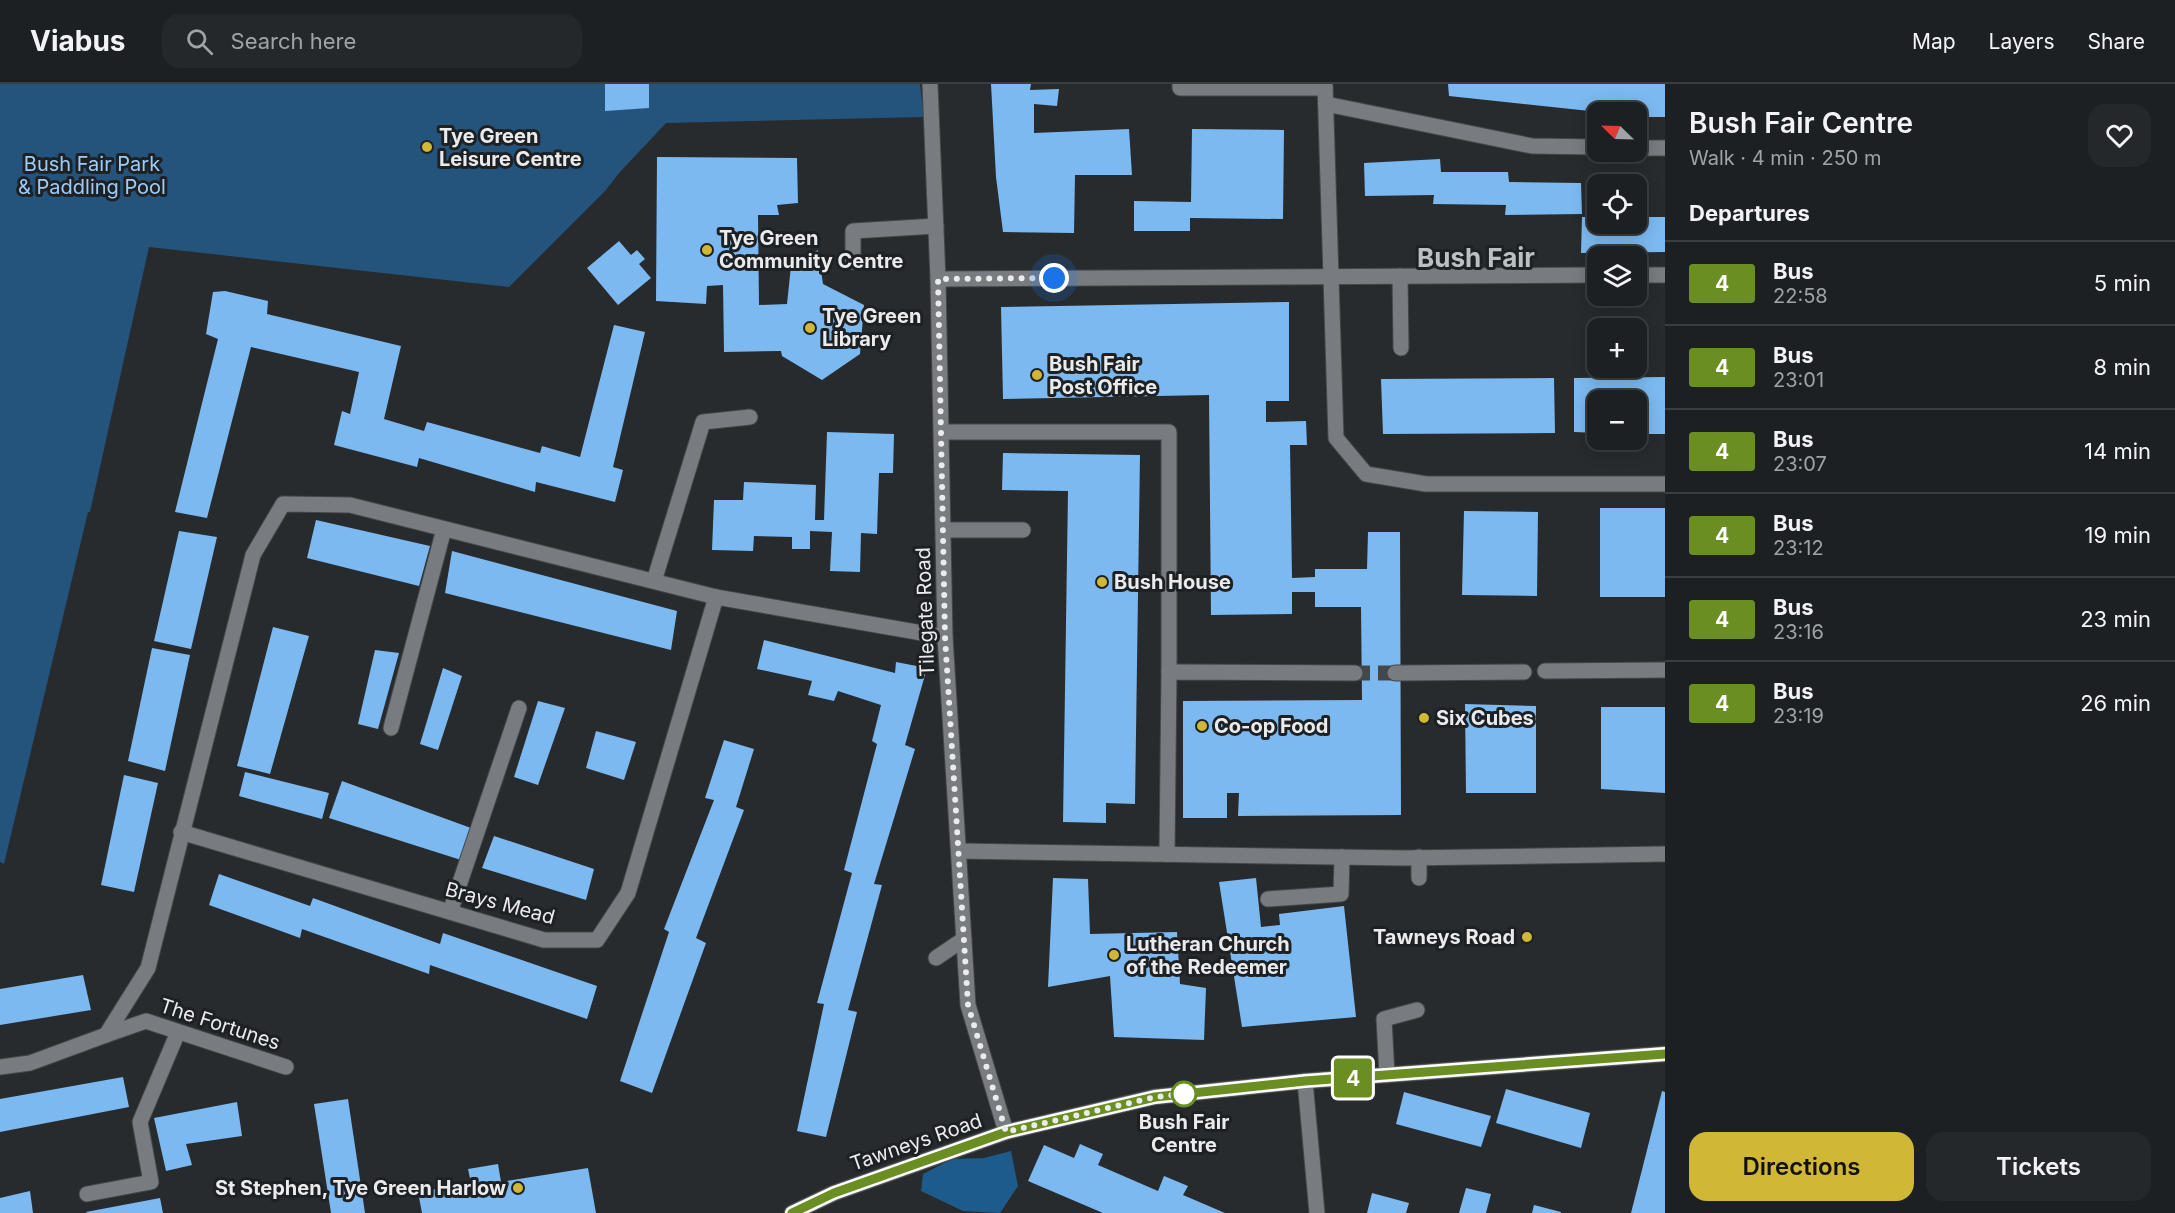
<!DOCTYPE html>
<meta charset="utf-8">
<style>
:root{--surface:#1d2022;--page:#25282a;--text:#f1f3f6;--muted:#a0a3a5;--line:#3b3e40;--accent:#d1b736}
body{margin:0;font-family:Inter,sans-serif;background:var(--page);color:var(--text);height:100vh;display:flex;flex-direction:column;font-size:22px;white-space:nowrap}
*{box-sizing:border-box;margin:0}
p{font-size:20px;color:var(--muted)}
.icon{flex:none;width:33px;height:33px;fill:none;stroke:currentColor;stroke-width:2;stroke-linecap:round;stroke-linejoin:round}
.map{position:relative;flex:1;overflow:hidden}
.details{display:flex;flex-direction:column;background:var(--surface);width:510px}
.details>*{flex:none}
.badge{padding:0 12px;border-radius:4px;font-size:21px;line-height:39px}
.needle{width:39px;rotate:293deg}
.fabs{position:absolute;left:1587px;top:18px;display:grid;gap:12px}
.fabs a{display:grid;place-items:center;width:60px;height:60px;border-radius:12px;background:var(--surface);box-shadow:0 3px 15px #0003,0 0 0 2px var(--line);font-size:30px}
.you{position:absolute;width:30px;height:30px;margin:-15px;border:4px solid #fff;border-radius:50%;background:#1a73e8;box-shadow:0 0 0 9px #1a73e833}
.map>.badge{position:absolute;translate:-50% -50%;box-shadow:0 0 0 3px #fff}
h2{padding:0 24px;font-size:22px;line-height:54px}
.round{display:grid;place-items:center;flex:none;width:63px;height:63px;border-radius:18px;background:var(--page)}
.headline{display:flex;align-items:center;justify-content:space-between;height:102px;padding:0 24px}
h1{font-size:28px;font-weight:600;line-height:45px}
.cta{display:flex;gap:12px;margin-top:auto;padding:12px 24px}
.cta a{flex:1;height:69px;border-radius:18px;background:var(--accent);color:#111;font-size:24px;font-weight:600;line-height:69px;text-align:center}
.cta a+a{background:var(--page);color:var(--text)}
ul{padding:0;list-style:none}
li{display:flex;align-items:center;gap:18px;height:84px;padding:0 24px;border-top:2px solid var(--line)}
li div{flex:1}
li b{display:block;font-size:22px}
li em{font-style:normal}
li .badge{min-width:66px;font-weight:700;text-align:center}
header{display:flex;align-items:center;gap:36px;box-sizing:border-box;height:84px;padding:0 30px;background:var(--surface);border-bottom:2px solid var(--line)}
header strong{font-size:28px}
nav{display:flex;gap:33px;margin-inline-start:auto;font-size:21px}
.search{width:420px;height:54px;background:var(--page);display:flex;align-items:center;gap:15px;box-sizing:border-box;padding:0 21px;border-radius:18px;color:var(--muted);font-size:22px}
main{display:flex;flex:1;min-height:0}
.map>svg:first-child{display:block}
.green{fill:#24537c}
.forest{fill:#1d5b8c}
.building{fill:#7cb9f0}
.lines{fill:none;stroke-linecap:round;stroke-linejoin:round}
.minor-tunnel{stroke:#44484b;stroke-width:15;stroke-dasharray:15 8;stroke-linecap:butt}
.minor-casing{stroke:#44474a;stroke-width:17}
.minor{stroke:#787c80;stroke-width:15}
.line-casing{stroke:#fff;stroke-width:14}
.line{stroke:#6b8e23;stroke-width:9}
.walk{stroke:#e9ebed;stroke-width:6;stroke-dasharray:0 10.8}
.poi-dot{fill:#d1b736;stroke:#1e2124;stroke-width:2}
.stop-dot{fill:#fff;stroke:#6b8e23;stroke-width:3}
.labels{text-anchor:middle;stroke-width:6;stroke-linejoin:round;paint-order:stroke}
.poi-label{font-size:20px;font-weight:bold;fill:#e9ebed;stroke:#1e2124;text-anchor:start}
.park-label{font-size:20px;fill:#9dccf8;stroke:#1e2124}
.street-label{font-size:20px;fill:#e9ebed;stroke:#1e2124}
.stop-label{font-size:20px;font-weight:bold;fill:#e9ebed;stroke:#1e2124}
.district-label{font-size:26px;font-weight:bold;fill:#bbc0c4;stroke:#1e2124}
</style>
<header>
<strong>Viabus</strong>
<div class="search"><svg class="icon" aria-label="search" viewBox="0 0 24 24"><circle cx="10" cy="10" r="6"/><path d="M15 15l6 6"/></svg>Search here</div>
<nav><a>Map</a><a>Layers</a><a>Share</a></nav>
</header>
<main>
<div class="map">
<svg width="1665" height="1129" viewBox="0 0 1665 1129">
<rect width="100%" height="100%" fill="#272b2e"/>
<!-- green -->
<polygon class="green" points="0,0 920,0 924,33 666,39 620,88 605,107 509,203 149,163 90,428 88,428 4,780 0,778"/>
<!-- forest -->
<polygon class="forest" points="1011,1067 1018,1102 1000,1129 963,1127 921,1107 923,1090 952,1075 984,1074"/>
<!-- building -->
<g class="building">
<polygon points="605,0 649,0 649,24 605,27"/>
<polygon points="991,0 1031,0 1030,6 1059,5 1057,22 1034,20 1034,49 1129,45 1132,91 1075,91 1074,149 1003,148 996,93"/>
<polygon points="1448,0 1665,0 1665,33 1636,33 1636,28 1599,28 1449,12"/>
<polygon points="1192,45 1284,46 1283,135 1190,134 1190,147 1134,147 1134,117 1191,118"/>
<polygon points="657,73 797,74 798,119 777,121 779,131 758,131 759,221 787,220 791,182 818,166 823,200 864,221 860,270 822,296 782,272 781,267 724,268 723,201 707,202 706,220 656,217"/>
<polygon points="1440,75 1441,88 1508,88 1509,98 1581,99 1582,130 1505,131 1506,121 1433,120 1434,111 1365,112 1364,79"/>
<polygon points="1582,133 1598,133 1598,140 1636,140 1636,133 1665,133 1665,168 1581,169"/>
<polygon points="619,157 631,171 637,166 645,175 639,180 651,194 618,221 587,184"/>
<polygon points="225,207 268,217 267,230 401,262 384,335 424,347 427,338 540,369 542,362 580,373 614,241 645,248 613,383 623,386 615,418 536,398 535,408 419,374 417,383 334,361 342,327 350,330 359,288 251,263 207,434 175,428 218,255 206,250 213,208"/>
<polygon points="1289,218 1289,317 1266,317 1266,338 1306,337 1307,361 1290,361 1292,494 1315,493 1315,485 1367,485 1368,448 1400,448 1401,731 1238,732 1239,709 1227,709 1227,734 1183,734 1183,617 1362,616 1361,523 1315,523 1315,508 1292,508 1292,530 1211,531 1209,311 1003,315 1001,223"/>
<polygon points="1665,293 1665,350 1636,350 1636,316 1598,316 1598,349 1574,348 1574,294"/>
<polygon points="1554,294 1555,349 1383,350 1381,295"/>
<polygon points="827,348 894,350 893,389 879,389 877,450 861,449 860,488 830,487 832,448 810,447 810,465 792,465 792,453 754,452 753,467 712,466 714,416 743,416 744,398 816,401 815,436 824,436"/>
<polygon points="1003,369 1140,371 1135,720 1106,719 1106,739 1063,738 1068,407 1002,406"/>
<rect x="1600" y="424" width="65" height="89"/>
<polygon points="1464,427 1538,428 1537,512 1462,511"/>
<polygon points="316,436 430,462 419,502 307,474"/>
<polygon points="179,447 217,453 191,565 154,557"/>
<polygon points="452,467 677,527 671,566 445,509"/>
<polygon points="273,543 309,552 270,690 237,682"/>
<polygon points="764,556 895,589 896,578 927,584 905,661 915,665 874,800 882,801 848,926 857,928 826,1053 797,1047 824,920 817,919 852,789 844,786 877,660 872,657 881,621 838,607 834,617 808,611 812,597 757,585"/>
<polygon points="152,564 190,571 165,687 128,677"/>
<polygon points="375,566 399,569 378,645 358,640"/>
<polygon points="443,584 462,592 438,666 420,660"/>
<polygon points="538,617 565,624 538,701 514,693"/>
<polygon points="1465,620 1536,622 1536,709 1466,709"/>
<polygon points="1601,623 1665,623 1665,709 1601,705"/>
<polygon points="596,647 636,658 624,696 586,684"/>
<polygon points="724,656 754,665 736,723 744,726 696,854 706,859 652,1009 620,997 669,848 664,845 714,716 705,714"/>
<polygon points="245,688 329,709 322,735 239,712"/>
<polygon points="124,691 158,699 134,808 101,801"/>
<polygon points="342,697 471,744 461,776 329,734"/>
<polygon points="494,752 594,785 586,816 482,784"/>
<polygon points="219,790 310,822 313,814 440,860 443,849 597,902 587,935 430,881 429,890 302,845 300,854 209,821"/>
<polygon points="1053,794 1088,795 1090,850 1177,848 1180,900 1206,904 1204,956 1114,953 1110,892 1048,903"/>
<polygon points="1256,794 1261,843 1280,841 1279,830 1344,822 1356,933 1242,943 1219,798"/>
<polygon points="83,891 91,926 0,941 0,905"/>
<polygon points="123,993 129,1023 0,1048 0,1015"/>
<polygon points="1506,1005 1590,1029 1581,1064 1496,1039"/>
<polygon points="1662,1007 1665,1008 1665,1129 1631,1129"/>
<polygon points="1404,1008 1491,1032 1481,1063 1396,1040"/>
<polygon points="348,1015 365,1129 331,1129 314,1020"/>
<polygon points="237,1018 242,1052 186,1060 192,1081 166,1087 154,1034"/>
<polygon points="1080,1060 1103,1070 1098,1081 1158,1107 1164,1092 1188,1102 1183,1111 1225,1129 1103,1129 1028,1097 1044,1061 1074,1074"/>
<polygon points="498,1080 501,1098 588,1084 596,1129 422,1129 418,1108 471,1099 468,1085"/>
<polygon points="1466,1104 1491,1110 1486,1129 1459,1129"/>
<polygon points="30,1107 33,1129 0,1129 0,1114"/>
<polygon points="1372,1109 1409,1119 1406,1129 1367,1129"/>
<polygon points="160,1114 163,1129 87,1129 86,1128"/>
<polygon points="1534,1121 1561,1128 1561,1129 1532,1129"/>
</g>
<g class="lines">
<!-- minor-tunnel -->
<polyline class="minor-tunnel" points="1355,589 1395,589"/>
<defs>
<g id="minor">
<polyline points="930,0 938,195 945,553 968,921 1006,1048"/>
<polyline points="1180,0 1180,4 1325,4"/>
<polyline points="1325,0 1336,354 1366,390 1426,400 1665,400"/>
<polyline points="1326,20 1532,62 1598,63"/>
<polyline points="1636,64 1665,64"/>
<polyline points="853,178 853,147 936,142"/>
<polyline points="1636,191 1665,191"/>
<polyline points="1400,192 1401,264"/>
<polyline points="938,195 1598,191"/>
<polyline points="942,348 1169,348 1169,588"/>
<polyline points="944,446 1023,446"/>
<polyline points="654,497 703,338 750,333"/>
<polyline points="1545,587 1665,586"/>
<polyline points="1395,589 1524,588"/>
<polyline points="391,644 444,445"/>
<polyline points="181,748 544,856 597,856 628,809 716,513"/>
<polyline points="960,767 1404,774 1665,770"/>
<polyline points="1167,770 1169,588 1355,589"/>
<polyline points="1419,794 1419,773"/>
<polyline points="1268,815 1341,810 1342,773"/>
<polyline points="450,828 519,624"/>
<polyline points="936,874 964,855"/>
<polyline points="106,951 146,937 286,983"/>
<polyline points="0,983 30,979 106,951 148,884 253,471 283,420 350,421 716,513 945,553"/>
<polyline points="1387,991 1384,935 1417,926"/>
<polyline points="1305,997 1317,1129"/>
<polyline points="87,1110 151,1098 140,1038 178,948"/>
<polyline points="792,1129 834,1109 1006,1048 1154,1013 1305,997 1665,970"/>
</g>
</defs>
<!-- minor casing -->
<use href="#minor" class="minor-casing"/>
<!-- minor -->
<use href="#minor" class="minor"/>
</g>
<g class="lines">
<defs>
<polyline id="line" points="792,1129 834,1109 1006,1048 1155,1013 1305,997 1665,970"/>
</defs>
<!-- line casing -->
<use href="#line" class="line-casing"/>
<!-- line -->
<use href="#line" class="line"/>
<!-- walk -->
<polyline class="walk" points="1054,194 938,195 945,553 968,921 1006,1048 1155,1013 1184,1010"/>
</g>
<!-- markers -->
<g class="poi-dot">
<circle cx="427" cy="63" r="6"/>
<circle cx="707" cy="166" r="6"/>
<circle cx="810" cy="244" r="6"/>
<circle cx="1037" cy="291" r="6"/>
<circle cx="1102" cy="498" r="6"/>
<circle cx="1424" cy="634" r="6"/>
<circle cx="1202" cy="642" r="6"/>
<circle cx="1527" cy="853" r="6"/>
<circle cx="1114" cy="871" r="6"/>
<circle cx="518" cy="1104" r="6"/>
</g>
<circle class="stop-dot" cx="1184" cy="1010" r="12"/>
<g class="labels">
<!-- poi labels -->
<g class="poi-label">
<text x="439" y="59">Tye Green<tspan x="439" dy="23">Leisure Centre</tspan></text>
<text x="719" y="161">Tye Green<tspan x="719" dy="23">Community Centre</tspan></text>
<text x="822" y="239">Tye Green<tspan x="822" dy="23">Library</tspan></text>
<text x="1049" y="287">Bush Fair<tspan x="1049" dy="23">Post Office</tspan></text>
<text x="1114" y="505">Bush House</text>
<text x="1436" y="641">Six Cubes</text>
<text x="1214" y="649">Co-op Food</text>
<text x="1515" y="860" text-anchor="end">Tawneys Road</text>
<text x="1126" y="867">Lutheran Church<tspan x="1126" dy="23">of the Redeemer</tspan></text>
<text x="506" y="1111" text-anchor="end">St Stephen, Tye Green Harlow</text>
</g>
<!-- park labels -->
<g class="park-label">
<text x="92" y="87">Bush Fair Park<tspan x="92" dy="23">&amp; Paddling Pool</tspan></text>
</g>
<!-- street labels -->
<g class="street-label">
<text transform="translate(925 528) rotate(-92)" y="7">Tilegate Road</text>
<text transform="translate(500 819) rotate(15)" y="7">Brays Mead</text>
<text transform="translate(220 940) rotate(18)" y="7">The Fortunes</text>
<text transform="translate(916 1058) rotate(-19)" y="7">Tawneys Road</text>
</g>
<!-- stop labels -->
<g class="stop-label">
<text x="1184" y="1045">Bush Fair<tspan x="1184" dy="23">Centre</tspan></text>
</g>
<!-- district labels -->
<g class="district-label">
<text x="1476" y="183">Bush Fair</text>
</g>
</g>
</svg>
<div class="fabs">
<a><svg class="needle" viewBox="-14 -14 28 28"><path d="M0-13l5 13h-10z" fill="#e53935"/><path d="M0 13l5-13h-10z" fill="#a0a3a5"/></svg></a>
<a><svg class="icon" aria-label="locate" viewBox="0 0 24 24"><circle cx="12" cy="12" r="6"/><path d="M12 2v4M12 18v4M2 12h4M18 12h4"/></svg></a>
<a><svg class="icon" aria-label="layers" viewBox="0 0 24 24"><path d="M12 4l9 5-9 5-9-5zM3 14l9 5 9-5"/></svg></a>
<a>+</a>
<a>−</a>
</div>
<div class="you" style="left:1054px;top:194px"></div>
<b class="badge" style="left:1353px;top:994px;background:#6b8e23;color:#fff">4</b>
</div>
<section class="details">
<div class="headline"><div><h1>Bush Fair Centre</h1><p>Walk · 4 min · 250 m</p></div><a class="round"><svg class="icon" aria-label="heart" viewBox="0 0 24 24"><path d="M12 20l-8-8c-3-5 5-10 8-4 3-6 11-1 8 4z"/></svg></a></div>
<h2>Departures</h2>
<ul>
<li><span class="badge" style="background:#6b8e23;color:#fff">4</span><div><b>Bus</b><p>22:58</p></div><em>5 min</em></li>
<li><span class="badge" style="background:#6b8e23;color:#fff">4</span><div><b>Bus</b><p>23:01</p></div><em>8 min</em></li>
<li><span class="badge" style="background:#6b8e23;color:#fff">4</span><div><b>Bus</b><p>23:07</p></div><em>14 min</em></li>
<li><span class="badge" style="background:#6b8e23;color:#fff">4</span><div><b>Bus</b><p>23:12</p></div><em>19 min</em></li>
<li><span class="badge" style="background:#6b8e23;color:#fff">4</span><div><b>Bus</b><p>23:16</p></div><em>23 min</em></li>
<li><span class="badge" style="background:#6b8e23;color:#fff">4</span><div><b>Bus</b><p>23:19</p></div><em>26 min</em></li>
</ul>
<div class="cta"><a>Directions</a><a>Tickets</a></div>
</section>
</main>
